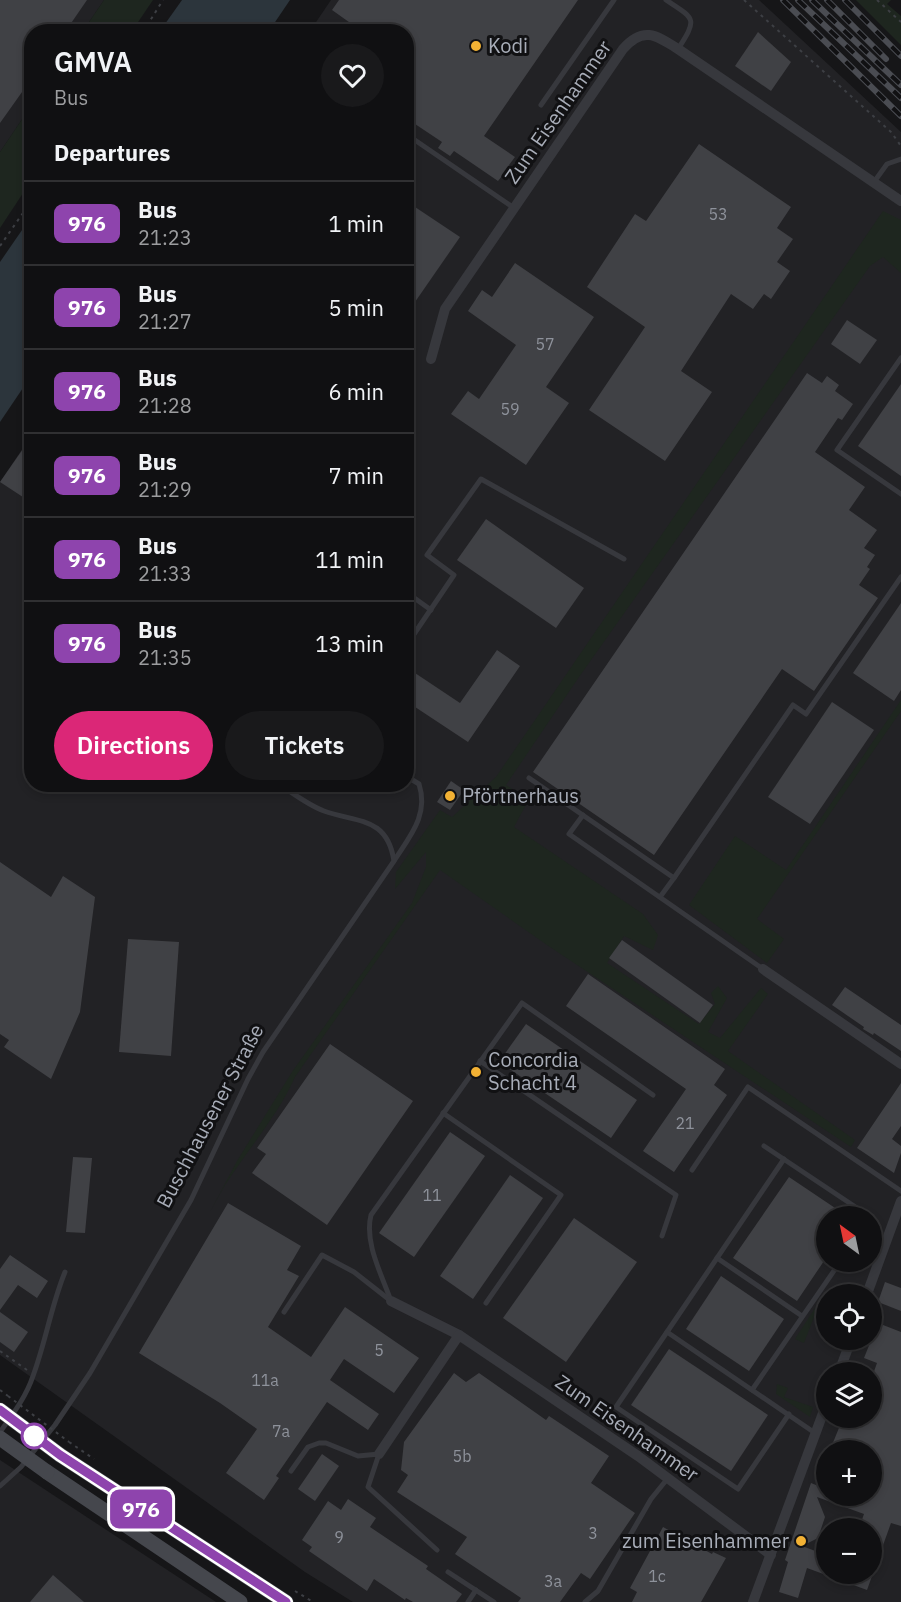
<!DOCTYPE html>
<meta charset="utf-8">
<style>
:root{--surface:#101012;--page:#19191b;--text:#f1f3f6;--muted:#9c9d9f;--line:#303032;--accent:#db2777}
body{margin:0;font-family:"IBM Plex Sans",sans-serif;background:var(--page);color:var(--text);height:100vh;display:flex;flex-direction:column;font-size:22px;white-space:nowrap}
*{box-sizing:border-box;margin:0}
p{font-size:20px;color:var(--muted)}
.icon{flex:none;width:33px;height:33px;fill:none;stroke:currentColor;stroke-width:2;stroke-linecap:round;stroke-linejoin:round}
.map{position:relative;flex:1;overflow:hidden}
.details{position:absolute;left:24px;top:24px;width:390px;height:768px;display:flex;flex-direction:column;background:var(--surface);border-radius:24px;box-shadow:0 3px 9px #0003,0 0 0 2px var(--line)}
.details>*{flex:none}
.badge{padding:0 12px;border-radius:9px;font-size:21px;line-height:39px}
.needle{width:39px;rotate:327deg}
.fabs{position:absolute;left:816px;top:1206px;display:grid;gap:12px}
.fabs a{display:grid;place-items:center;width:66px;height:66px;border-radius:50%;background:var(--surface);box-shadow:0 3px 9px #0003,0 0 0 2px var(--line);font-size:30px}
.map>.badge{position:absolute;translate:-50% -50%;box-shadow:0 0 0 3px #fff}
h2{padding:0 30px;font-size:22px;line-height:54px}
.round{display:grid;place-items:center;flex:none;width:63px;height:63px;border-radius:32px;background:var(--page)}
.overview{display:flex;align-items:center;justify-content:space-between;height:102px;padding:0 30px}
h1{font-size:28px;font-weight:600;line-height:45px}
.primary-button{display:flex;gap:12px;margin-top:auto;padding:12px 30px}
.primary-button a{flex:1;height:69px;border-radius:36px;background:var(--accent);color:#fff;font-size:24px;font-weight:600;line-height:69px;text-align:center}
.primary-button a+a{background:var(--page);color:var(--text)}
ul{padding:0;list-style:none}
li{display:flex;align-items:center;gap:18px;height:84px;padding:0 30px;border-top:2px solid var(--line)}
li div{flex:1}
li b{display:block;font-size:22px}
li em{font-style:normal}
li .badge{min-width:66px;font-weight:700;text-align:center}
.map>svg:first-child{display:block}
.built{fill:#222225;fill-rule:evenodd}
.green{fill:#1e261f}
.water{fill:#2c353c}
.building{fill:#404145;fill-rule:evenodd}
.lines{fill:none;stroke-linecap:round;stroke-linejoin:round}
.path{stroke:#3d3f44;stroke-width:2;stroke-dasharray:3 4.5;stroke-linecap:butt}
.lane{stroke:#37383d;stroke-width:5}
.street{stroke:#37383d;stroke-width:10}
.secondary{stroke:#45474d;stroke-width:15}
.rail-casing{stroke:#4a4c52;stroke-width:6}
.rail{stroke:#111113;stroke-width:4;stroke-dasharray:11;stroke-linecap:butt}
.path-bridge{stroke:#3d3f44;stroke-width:2;stroke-dasharray:3 4.5;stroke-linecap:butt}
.secondary-bridge{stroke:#45474d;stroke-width:15}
.line-casing{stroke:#fff;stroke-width:14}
.line{stroke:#8e44ad;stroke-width:9}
.poi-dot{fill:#f2b134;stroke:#111113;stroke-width:2}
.stop-dot{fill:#fff;stroke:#8e44ad;stroke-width:3}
.labels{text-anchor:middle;stroke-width:6;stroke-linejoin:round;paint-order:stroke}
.number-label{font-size:16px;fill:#8e929b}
.poi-label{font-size:20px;fill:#a8adb8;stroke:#111113;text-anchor:start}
.street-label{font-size:20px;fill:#a8adb8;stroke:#111113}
</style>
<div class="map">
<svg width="901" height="1602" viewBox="0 0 901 1602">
<rect width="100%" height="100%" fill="#161618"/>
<!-- built -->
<g class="built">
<polygon points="0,0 104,0 83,31 32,32 31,106 0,152"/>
<path d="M331,0h428l142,132v1470h-548l-48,-30 -305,-217v-873l31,-46 1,348h374v-752l-96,-1zM826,1216h46v46h-46zM826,1294h46v46h-46zM826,1372h46v46h-46zM826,1450h46v46h-46zM826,1528h46v46h-46z"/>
<polygon points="0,1460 216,1602 0,1602"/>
</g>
<!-- green -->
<g class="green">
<polygon points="104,0 153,0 132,31 83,31"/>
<polygon points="856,0 891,0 887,4 901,16 901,45"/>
<polygon points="31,106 31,181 0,228 0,152"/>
<path d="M883,211l18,9v53l-18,-16 -13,9 -291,411 -73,108 23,14 -15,28 129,87 15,21 -5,15 -29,-14 -17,27 92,61 16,-20 -4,-11 7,-7 9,12 -19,34 12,6 41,-50 7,6 -40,57 127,89 -4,7 -304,-202 -107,-75 -145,207c-16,36 -42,66 -64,99 -8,11 -14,24 -21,36l27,-51 55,-89 120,-169 14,-36v-15l-31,37 1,-17 44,-62 12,7 44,-40z"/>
<polygon points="901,700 901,711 757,919 784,939 767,963 689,905 735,836 786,870"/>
<polygon points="826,1291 832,1294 826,1294 826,1312 817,1309 804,1343 795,1339"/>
<polygon points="777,1384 788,1388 784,1397 813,1407 810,1417 776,1394"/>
</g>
<!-- water -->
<g class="water">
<polygon points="182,0 290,0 269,31 160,31"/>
<polygon points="31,217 31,376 0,422 0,262"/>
</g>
<!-- building -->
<g class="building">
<polygon points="0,0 87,0 65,32 32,32 32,78 0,123"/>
<polygon points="339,0 578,0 484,136 515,157 509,165 514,168 506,179 502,176 498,181 454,151 450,156 438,148 442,142 406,118 406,32 363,32 332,10"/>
<polygon points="758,32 791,62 771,91 735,66"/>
<polygon points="699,144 791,207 777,228 793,239 777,262 790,271 771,299 764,294 753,309 731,294 681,371 712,392 665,461 589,410 645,327 587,287 635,214 646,221"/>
<polygon points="406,201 460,237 406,315"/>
<polygon points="515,263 594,317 546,387 569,403 526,465 451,414 468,391 479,399 516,345 468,311 482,290 492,297"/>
<polygon points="847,320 877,340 860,364 831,344"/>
<polygon points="807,373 822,383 827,376 839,385 835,391 853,404 842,420 838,418 815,452 865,487 849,510 877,530 864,548 875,555 867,567 870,569 859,585 878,598 814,691 782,669 654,855 533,772"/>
<polygon points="901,384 901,476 858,446"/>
<polygon points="32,436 32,503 0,482"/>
<polygon points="486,519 584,588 556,628 457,560"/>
<polygon points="901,603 901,690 894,701 853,673"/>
<polygon points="497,650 520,666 468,742 406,701 406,667 460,703"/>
<polygon points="832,702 874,730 810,824 768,797"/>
<polygon points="451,781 464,790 450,810 437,802"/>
<polygon points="0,862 51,897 63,876 95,897 80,1012 51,1079 4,1047 9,1040 0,1034"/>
<polygon points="128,939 179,942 171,1056 119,1052"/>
<polygon points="622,940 713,1005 700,1023 609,958"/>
<polygon points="588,974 725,1069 714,1085 727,1095 674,1172 643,1151 686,1089 566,1006"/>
<polygon points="845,987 901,1025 901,1051 874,1033 873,1035 863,1029 864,1027 832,1005"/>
<polygon points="526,1024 637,1100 611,1138 499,1062"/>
<polygon points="330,1044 413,1101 327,1225 252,1173 266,1154 257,1148"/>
<polygon points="901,1083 901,1126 892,1139 901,1146 901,1153 894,1173 857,1148"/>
<polygon points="450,1132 485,1156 414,1257 379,1233"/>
<polygon points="73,1157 92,1158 85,1233 66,1232"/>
<polygon points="510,1175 543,1198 473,1299 440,1276"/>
<polygon points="789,1177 847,1216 826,1216 826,1258 797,1301 733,1258"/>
<polygon points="228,1203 301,1246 287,1270 299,1276 268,1327 311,1357 345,1307 419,1358 394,1393 344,1359 330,1380 379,1414 368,1430 327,1402 276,1476 279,1478 264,1500 226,1473 257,1429 220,1403 139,1353"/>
<polygon points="574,1218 637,1262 566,1362 503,1318"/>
<polygon points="10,1255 48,1281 37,1298 18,1285 0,1310 0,1269"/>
<polygon points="721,1276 784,1319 749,1371 686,1329"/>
<polygon points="885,1282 901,1288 901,1311 878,1302"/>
<polygon points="0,1312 28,1332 14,1352 0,1342"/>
<path d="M878,1323l23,9v194l-10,-3 -24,67 -60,-22 -9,30 -19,-6 9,-30 -3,-2 26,-77 15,6v7h46v-46h-42l13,-32h29v-41l5,-14 -13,-5zM817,1497l47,17 -5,14h13v46h-46v-19l-24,-9 16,-8 7,-21z"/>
<polygon points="669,1349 768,1415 731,1471 631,1405"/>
<polygon points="454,1373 466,1382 479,1373 546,1420 549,1416 609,1456 591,1483 635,1513 590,1579 581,1573 560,1602 518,1602 521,1598 455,1554 467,1537 397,1492 408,1475 401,1470 404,1442"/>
<polygon points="322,1454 339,1466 315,1501 298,1489"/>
<polygon points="348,1499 376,1518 370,1527 428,1566 426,1569 462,1594 456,1602 413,1602 406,1598 405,1600 374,1579 367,1591 309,1551 312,1547 302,1540 328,1501 341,1510"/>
<polygon points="663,1527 712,1554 713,1552 726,1558 701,1602 632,1602 637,1592 630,1588"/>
<polygon points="53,1575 84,1602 30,1602"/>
</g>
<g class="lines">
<!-- path -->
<g class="path">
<polyline points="744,0 891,132 901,146"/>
<polyline points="877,0 901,22"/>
<polyline points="143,32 163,0"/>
<polyline points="0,246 32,200"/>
<polyline points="0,1351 27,1370"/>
<polyline points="0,1390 8,1396"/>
<polyline points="69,1442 94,1459"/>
<polyline points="295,1591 313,1602"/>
</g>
<!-- lane -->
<g class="lane">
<path d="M666,0c29,19 32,18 12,49"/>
<polyline points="541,105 614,0"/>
<polyline points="406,134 514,208"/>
<polyline points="874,182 887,164 901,159"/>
<polyline points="901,358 837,450 901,494"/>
<polyline points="406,592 431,610"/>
<polyline points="406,646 454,575 427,555 481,479 624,559"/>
<polyline points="529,778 674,878 660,897"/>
<polyline points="583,815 569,834 763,969"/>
<path d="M394,861c16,-25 35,-46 25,-77l-13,-8"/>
<polyline points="674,878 793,705 806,714 901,577"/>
<polyline points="480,1061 676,1195 662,1236"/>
<polyline points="443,1113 561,1195 486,1303"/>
<polyline points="764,1146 869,1216"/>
<polyline points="692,1170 748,1087 901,1191"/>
<polyline points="717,1258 802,1316"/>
<path d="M391,1301c-9,-26 -27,-58 -20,-86l151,-212 131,92"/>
<polyline points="284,1312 322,1255 354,1272 391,1301"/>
<polyline points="667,1332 784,1159"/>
<polyline points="752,1390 840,1262"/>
<polyline points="789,1414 738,1489 616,1407 667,1332 815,1433"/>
<path d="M0,1432c13,-18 26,-35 33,-56 13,-35 18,-70 32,-104"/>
<polyline points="291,1471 308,1447 319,1443 326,1443 358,1456 379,1454 368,1487 437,1550"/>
<path d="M0,1486l21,-19 34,-42 35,-52 101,-173 57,-121 15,-27 131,-191c-7,-45 -37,-38 -70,-50 -16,-6 -30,-17 -45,-27"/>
<polyline points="448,1572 494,1602"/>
<polyline points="468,1602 476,1590"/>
<polyline points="585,1602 598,1591 651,1499 668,1478"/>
</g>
<!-- street -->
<g class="street">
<path d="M431,359l14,-50 178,-260c20,-23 33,-14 55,0l223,152"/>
<polyline points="763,969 901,1064"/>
<polyline points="867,1294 901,1201"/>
<polyline points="391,1301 459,1335"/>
<polyline points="839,1372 851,1340"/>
<polyline points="379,1454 459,1335 638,1456 771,1555"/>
<polyline points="753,1602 826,1405"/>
</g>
<!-- secondary -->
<g class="secondary">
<polyline points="60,1455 286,1602"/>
<polyline points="47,1472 240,1602"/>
</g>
<defs>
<g id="rail">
<polyline points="783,0 901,116"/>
<polyline points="798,0 901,98"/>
<polyline points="812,0 901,85"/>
<polyline points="827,0 886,59"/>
<polyline points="845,0 901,56"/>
</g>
</defs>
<!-- rail casing -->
<use href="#rail" class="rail-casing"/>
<!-- rail -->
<use href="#rail" class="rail"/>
<!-- path-bridge -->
<polyline class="path-bridge" points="8,1396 69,1442"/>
<!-- secondary-bridge -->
<g class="secondary-bridge">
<polyline points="0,1410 60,1455"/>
<polyline points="0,1438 47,1472"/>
</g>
</g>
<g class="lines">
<defs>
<polyline id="line" points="0,1410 60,1455 286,1602"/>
</defs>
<!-- line casing -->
<use href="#line" class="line-casing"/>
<!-- line -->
<use href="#line" class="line"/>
</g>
<!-- markers -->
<g class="poi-dot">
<circle cx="476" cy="46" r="6"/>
<circle cx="450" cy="796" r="6"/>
<circle cx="476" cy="1072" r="6"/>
<circle cx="801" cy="1541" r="6"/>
</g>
<circle class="stop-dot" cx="34" cy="1436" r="12"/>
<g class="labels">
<!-- number labels -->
<g class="number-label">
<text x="718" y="220">53</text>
<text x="545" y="350">57</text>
<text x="510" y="415">59</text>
<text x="685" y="1129">21</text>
<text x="432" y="1201">11</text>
<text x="379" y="1356">5</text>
<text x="265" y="1386">11a</text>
<text x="281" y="1437">7a</text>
<text x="462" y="1462">5b</text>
<text x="593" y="1539">3</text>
<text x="339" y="1543">9</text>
<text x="657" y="1582">1c</text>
<text x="553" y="1587">3a</text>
</g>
<!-- poi labels -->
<g class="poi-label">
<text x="488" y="53">Kodi</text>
<text x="462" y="803">Pförtnerhaus</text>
<text x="488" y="1067">Concordia<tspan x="488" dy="23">Schacht 4</tspan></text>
<text x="789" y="1548" text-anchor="end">zum Eisenhammer</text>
</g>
<!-- street labels -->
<g class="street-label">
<text transform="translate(558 112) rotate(-55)" y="7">Zum Eisenhammer</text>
<text transform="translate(210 1116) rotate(-62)" y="7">Buschhausener Straße</text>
<text transform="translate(627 1428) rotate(35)" y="7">Zum Eisenhammer</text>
</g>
</g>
</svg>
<div class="fabs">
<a><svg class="needle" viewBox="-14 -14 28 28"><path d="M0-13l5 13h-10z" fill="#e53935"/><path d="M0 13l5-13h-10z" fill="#9c9d9f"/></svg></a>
<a><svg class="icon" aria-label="locate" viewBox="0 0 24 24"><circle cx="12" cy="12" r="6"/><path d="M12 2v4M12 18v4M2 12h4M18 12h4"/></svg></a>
<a><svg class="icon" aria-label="layers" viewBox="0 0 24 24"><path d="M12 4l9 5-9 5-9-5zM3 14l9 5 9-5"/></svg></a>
<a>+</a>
<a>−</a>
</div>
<b class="badge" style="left:141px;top:1509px;background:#8e44ad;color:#fff">976</b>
<section class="details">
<div class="overview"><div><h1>GMVA</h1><p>Bus</p></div><a class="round"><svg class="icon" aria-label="heart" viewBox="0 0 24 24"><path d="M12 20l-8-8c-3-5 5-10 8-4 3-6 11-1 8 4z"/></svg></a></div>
<h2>Departures</h2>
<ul>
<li><span class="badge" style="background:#8e44ad;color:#fff">976</span><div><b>Bus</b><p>21:23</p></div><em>1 min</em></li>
<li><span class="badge" style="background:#8e44ad;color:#fff">976</span><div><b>Bus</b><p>21:27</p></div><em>5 min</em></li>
<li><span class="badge" style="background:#8e44ad;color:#fff">976</span><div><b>Bus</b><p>21:28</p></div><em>6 min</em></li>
<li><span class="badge" style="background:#8e44ad;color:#fff">976</span><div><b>Bus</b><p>21:29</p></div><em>7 min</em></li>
<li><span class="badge" style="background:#8e44ad;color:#fff">976</span><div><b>Bus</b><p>21:33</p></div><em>11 min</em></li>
<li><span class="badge" style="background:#8e44ad;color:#fff">976</span><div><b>Bus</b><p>21:35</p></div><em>13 min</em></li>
</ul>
<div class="primary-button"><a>Directions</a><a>Tickets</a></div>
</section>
</div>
